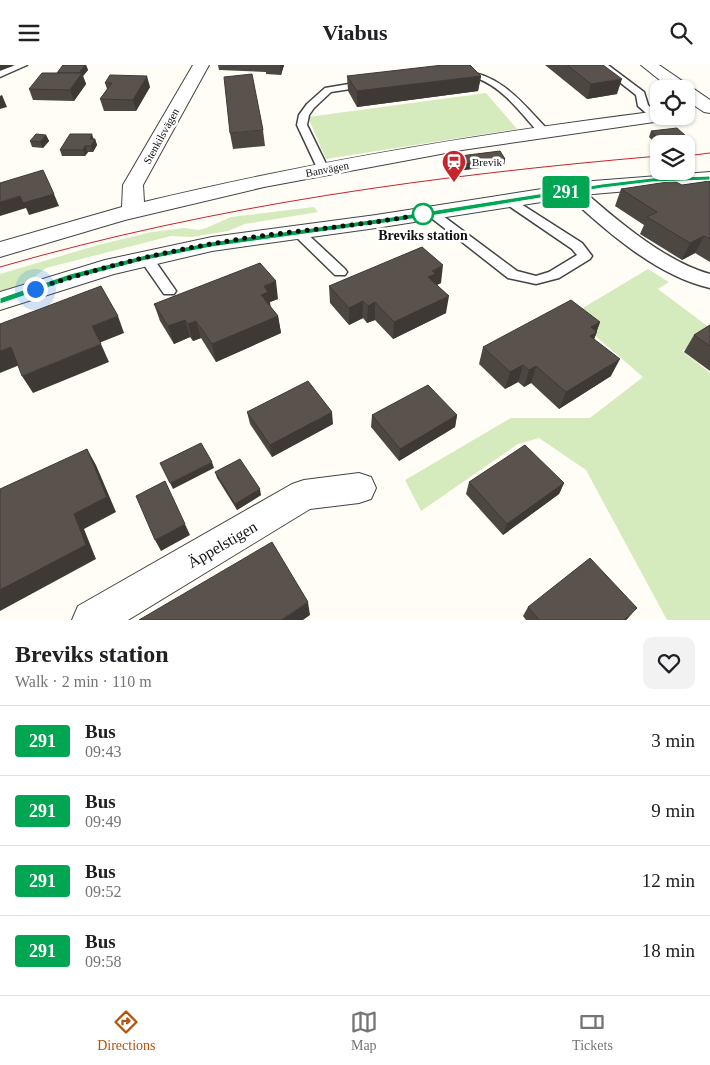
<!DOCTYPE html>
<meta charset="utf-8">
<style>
:root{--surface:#fff;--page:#f2f2f2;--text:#202124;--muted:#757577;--line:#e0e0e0;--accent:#b45309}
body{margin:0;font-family:"Times New Roman",serif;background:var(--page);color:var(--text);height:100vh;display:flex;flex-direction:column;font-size:19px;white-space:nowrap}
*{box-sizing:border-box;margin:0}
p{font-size:16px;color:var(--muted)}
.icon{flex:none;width:28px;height:28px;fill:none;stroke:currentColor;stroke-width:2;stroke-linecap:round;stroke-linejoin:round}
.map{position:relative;height:555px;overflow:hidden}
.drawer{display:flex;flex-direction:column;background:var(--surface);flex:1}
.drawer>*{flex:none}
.badge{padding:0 10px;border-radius:4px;font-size:18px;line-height:32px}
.tools{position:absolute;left:650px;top:15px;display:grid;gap:10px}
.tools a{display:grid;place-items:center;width:45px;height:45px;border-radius:10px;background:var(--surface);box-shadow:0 1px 4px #0004;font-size:25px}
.you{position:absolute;width:25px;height:25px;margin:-12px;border:4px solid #fff;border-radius:50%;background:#1a73e8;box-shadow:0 0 0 8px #1a73e833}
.map>.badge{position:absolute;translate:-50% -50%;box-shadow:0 0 0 2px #fff}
.round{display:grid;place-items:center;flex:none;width:52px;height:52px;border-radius:10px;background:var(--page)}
.head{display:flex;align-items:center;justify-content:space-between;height:85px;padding:0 15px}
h1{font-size:24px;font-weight:800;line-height:38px}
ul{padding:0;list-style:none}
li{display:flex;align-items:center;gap:15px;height:70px;padding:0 15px;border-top:1px solid var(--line)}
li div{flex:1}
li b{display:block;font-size:19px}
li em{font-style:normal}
li .badge{min-width:55px;font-weight:700;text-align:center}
header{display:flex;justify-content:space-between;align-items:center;height:65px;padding:0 15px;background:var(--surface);font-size:22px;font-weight:800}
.tab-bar{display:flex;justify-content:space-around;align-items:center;height:70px;border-top:1px solid var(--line);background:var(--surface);font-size:14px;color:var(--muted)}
.tab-bar a{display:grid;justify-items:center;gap:2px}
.tab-bar .current{color:var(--accent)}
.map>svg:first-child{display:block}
.green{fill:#d5ebbd}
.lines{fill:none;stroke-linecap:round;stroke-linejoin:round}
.service-casing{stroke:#444;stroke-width:3}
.pedestrian-casing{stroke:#444;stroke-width:3}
.minor-casing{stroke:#444;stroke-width:2}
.tertiary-casing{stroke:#444;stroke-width:2}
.service{fill:#fff;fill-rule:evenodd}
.pedestrian{fill:#fff;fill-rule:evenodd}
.minor{fill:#fff;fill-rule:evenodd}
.tertiary{fill:#fff;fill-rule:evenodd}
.tram{stroke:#c4262e;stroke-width:1}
.wall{fill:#4d4742}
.shaded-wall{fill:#3f3936}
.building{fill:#5a524d;stroke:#3f3936}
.line{fill:#00a651;stroke:#fff}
.walk{stroke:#111;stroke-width:5;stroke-dasharray:0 9}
.stop-dot{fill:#fff;stroke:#00a651;stroke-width:2.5}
.labels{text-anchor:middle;stroke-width:5;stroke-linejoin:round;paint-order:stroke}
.far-street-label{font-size:11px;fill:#111;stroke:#fff}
.far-poi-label{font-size:11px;fill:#111;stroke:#fff;text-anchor:start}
.stop-label{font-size:14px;font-weight:bold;fill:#111;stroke:#fff}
.near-street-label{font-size:16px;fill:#111;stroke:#fff}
</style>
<header><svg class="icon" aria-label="menu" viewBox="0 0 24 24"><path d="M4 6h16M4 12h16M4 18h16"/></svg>Viabus<svg class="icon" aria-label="search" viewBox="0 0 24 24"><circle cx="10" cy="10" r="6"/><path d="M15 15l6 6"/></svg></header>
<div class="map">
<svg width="710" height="555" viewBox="0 0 710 555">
<rect width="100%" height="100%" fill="#fffdf5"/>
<!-- green -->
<g class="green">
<polygon points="486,28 517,64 326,94 308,52"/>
<polygon points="314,142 318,147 245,159 228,166 192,172 171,171 46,203 26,218 0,227 0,209 98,180 152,167 185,163 198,165 206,163 231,152"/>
<polygon points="648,204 669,217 658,224 710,263 710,270 682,286 710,308 710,555 667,555 586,405 539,373 518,379 421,446 405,415 511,353 590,353 643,312 571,250"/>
</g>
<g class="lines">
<defs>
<g id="service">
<polygon points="15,0 27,0 0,12 0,6"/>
<polygon points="598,0 608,0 644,27 648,40 660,51 659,54 653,54 638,41 636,30"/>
<path d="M459,5c43,4 62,32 90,61l1,2 -1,2h-8c-18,-19 -36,-46 -62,-56 -7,-3 -15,-2 -23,-4v-4z"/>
<polygon points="367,16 372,19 370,21 331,27 314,43 309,50 307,60 329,105 323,108 319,107 297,60 299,50 307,39 325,23"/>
<polygon points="510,132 582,178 592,191 590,194 559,213 536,219 508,213 425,148 431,144 435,145 517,206 536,211 549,207 577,190 572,184 506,139 504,136"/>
<polygon points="298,163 302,164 345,204 347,207 345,210 335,210 294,170 292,167 294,164"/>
<polygon points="146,189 151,190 174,223 176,226 174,229 164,229 139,193"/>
</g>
<path id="pedestrian" d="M573,121l6,1c35,31 86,75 131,87v14c-53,-12 -104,-57 -143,-93l-3,-4 3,-4z"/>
<g id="minor">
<path d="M193,0h16l-66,120 1,17c170,-41 341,-69 515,-91v5h11l-3,4 -6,1 -199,29 -198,37 -139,33 -125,37v-15l122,-35 1,-22z"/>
<polygon points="641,0 659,0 710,35 710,48 704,47 686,35 686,24 671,24"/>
<polygon points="359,408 371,412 376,423 371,434 359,438 310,444 128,555 72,555 78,541 292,419 304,415"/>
</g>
<polygon id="tertiary" points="710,107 710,119 593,129 376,163 212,186 114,209 0,245 0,227 105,195 212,172 376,150 593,116"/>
</defs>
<!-- service casing -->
<use href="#service" class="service-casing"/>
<!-- pedestrian casing -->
<use href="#pedestrian" class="pedestrian-casing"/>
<!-- minor casing -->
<use href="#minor" class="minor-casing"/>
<!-- tertiary casing -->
<use href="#tertiary" class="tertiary-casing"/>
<!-- service -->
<use href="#service" class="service"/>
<!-- pedestrian -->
<use href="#pedestrian" class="pedestrian"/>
<!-- minor -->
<use href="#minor" class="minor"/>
<!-- tertiary -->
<use href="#tertiary" class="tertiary"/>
<!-- tram -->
<g class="tram">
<polyline points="686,91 710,88"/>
<path d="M0,202c214,-62 437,-92 659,-111"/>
</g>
</g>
<!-- wall -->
<g class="wall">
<polygon points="63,0 86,0 88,5 83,11 86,19 74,36 33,35 29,24 57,8"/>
<polygon points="218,0 284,0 281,10 266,9 266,7 219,5"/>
<polygon points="545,0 603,0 617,29 587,34"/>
<polygon points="110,10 150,22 136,46 104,46 100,34 107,24 105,18"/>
<polygon points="347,11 481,11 478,26 357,42 348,26"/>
<polygon points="263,65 265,81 233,84 230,68"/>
<polygon points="651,66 687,72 684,78 676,79 659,79 658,81 649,72"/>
<polygon points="46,70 49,76 43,83 32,82 30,76"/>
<polygon points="94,74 95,74 97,80 93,87 88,87 85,91 62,91 60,85"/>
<polygon points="452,92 505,94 504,100 456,106 451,99"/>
<polygon points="710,116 710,197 695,188 682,195 640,169 644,160 615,141 621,124 682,120"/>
<polygon points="441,218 437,220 446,248 393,274 375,255 367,258 363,253 349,260 330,238 329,221"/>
<polygon points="278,234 270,237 270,241 278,251 281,268 216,297 201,273 193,276 190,272 174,279 160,256 154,239"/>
<polygon points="600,257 594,274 611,311 559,344 531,318 524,322 518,317 505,324 479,299 483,282"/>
<polygon points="710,260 710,306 684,287 694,270"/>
<polygon points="247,347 333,359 272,392 250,359"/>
<polygon points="372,350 457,350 455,362 399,396 371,362"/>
<polygon points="215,407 261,430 237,445 217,413"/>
<polygon points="469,417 564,418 559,429 503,470 466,429"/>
<polygon points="528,542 629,552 626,555 526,555 523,551"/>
</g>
<!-- shaded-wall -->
<g class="shaded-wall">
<polygon points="0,0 12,0 13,1 0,5"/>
<polygon points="85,0 86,0 88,5 83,11 86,19 74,36 70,25 78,10"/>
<polygon points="280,0 284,0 281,10"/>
<polygon points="147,11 150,22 136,46 133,35"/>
<polygon points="481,11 478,26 357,42 357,26"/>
<polygon points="622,14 617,29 587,34 591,19"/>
<polygon points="2,30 7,42 0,44 0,31"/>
<polygon points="92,69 94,75 95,74 97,80 93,87 91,81 90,74"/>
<polygon points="46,70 49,76 43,83 40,77"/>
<polygon points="687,72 684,78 676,79 659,79 661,75"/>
<polygon points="85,81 88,87 85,91 83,85"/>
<polygon points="505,94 504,100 456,106 457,100"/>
<polygon points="54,129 59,141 29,150 26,143 0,151 0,137 20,131"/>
<polygon points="704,171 695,188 682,195 690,178"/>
<polygon points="443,200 441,218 434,221 428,212 432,206"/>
<polygon points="276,216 278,234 270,237 271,244 261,230 264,221"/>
<polygon points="449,231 446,248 393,274 394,257"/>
<polygon points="363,236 363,253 349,260 349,243"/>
<polygon points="375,237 375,255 367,258 368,241"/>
<polygon points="118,251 124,268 99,278 92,261"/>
<polygon points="278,251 281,268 216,297 212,279"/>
<polygon points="185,255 190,272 174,279 168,261"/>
<polygon points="196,256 201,273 193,276 188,259"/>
<polygon points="600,257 596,268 597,267 590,284 591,262"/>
<polygon points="101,279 109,297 33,328 22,311"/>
<polygon points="11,282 22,299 0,308 0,286"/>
<polygon points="620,294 611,311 559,344 566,327"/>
<polygon points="523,300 518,317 505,324 510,307"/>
<polygon points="536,301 531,318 524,322 529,305"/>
<polygon points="332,347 333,359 272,392 270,380"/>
<polygon points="457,350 455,362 399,396 400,384"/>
<polygon points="87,384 96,400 116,447 84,464 96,494 0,546 0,525 74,449"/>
<polygon points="212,397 214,403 173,424 170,418"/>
<polygon points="564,418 559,429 503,470 507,459"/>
<polygon points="260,424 261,430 237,445 235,439"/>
<polygon points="185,459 190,470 161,486 155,475"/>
<polygon points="308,537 310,550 303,555 281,555"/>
<polygon points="637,543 629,552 626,555 624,555"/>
</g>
<!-- building -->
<g class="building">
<polygon points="63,0 85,0 79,8 57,8"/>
<polygon points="443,0 470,0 481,11 357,26 347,11"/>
<polygon points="567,0 603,0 622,14 591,19"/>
<polygon points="42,8 82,8 70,25 29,24"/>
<polygon points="252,9 263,65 230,68 224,12"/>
<polygon points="110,10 147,11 133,35 100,34 112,18 105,18"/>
<polygon points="677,63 687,72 661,75 651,66"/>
<polygon points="36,69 46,70 40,77 30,76"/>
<polygon points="70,69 92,69 90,74 95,74 91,81 85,81 83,85 60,85"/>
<polygon points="500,86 505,94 457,100 452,92"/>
<polygon points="43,105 54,129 23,138 20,131 0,137 0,118"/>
<polygon points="674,116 682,120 710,116 710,174 704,171 690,178 647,152 657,147 621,124"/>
<polygon points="422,182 443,200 432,206 436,209 428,212 449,231 394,257 375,237 368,241 363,236 349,243 329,221"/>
<polygon points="260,198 276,216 264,221 268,227 261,230 278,251 212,279 196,256 188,259 185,255 168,261 154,239"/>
<polygon points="101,221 118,251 92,261 101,279 22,311 11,282 0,286 0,259"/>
<polygon points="571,235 600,257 591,262 597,267 590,271 620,294 566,327 536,301 529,305 523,300 510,307 483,282"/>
<polygon points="710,260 710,281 694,270"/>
<polygon points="308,316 332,347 270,380 247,347"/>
<polygon points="428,320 457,350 400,384 372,350"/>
<polygon points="201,378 212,397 170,418 160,398"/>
<polygon points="525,380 564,418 507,459 469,417"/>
<polygon points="87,384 107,432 74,449 86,480 0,525 0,424"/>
<polygon points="240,394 260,424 235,439 215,407"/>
<polygon points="165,416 185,459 155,475 136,431"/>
<polygon points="272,477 308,537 281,555 139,555"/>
<polygon points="590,493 637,543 624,555 539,555 528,542"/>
</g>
<!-- line -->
<polygon class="line" points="710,111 710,115 652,117 602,123 399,156 211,182 146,195 73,214 0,239 0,233 70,209 146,190 211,177 399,151 602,119 652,113"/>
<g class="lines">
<!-- walk -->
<path class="walk" d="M35,224c71,-24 144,-41 218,-52 57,-8 114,-12 170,-23"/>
</g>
<!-- icons -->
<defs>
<symbol id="station-pin" viewBox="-11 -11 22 30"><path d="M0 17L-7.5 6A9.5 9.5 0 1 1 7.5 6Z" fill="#c4262e" stroke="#fff"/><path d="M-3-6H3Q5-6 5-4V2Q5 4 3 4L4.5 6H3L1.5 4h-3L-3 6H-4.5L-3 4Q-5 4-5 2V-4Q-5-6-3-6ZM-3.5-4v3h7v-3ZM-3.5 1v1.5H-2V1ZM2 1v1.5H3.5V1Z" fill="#fff"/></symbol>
</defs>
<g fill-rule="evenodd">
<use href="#station-pin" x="440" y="83" width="28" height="38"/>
</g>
<!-- markers -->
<circle class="stop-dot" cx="423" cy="149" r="10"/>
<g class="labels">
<!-- far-street labels -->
<g class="far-street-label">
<text transform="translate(161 71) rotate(-61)" y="4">Stenkilsvägen</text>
<text transform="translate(327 104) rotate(-11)" y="4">Banvägen</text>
</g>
<!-- far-poi labels -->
<g class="far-poi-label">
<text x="472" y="101">Brevik</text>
</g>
<!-- stop labels -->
<g class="stop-label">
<text x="423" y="175">Breviks station</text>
</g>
<!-- near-street labels -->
<g class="near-street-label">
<text transform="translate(222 479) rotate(-30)" y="6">Äppelstigen</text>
</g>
</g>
</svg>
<div class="tools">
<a><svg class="icon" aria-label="locate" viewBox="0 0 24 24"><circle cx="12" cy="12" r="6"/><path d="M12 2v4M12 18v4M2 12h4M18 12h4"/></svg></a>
<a><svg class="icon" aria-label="layers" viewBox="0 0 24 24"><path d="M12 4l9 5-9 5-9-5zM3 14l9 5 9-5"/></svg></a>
</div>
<div class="you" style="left:35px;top:224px"></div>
<b class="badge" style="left:566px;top:127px;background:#00a651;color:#fff">291</b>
</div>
<section class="drawer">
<div class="head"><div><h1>Breviks station</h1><p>Walk · 2 min · 110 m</p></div><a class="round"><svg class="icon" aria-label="heart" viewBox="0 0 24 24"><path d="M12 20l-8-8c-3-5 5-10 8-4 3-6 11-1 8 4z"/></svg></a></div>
<ul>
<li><span class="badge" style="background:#00a651;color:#fff">291</span><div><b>Bus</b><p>09:43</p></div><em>3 min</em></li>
<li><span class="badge" style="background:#00a651;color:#fff">291</span><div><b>Bus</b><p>09:49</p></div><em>9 min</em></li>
<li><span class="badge" style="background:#00a651;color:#fff">291</span><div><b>Bus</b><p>09:52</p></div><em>12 min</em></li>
<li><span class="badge" style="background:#00a651;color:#fff">291</span><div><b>Bus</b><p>09:58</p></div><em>18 min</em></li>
</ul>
</section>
<nav class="tab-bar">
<a class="current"><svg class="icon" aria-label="directions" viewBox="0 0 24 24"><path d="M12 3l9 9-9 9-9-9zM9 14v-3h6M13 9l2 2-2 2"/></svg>Directions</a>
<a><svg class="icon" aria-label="map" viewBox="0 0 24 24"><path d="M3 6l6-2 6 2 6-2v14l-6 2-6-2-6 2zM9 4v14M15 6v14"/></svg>Map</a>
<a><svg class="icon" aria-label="tickets" viewBox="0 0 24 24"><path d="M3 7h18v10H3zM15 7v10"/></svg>Tickets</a>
</nav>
